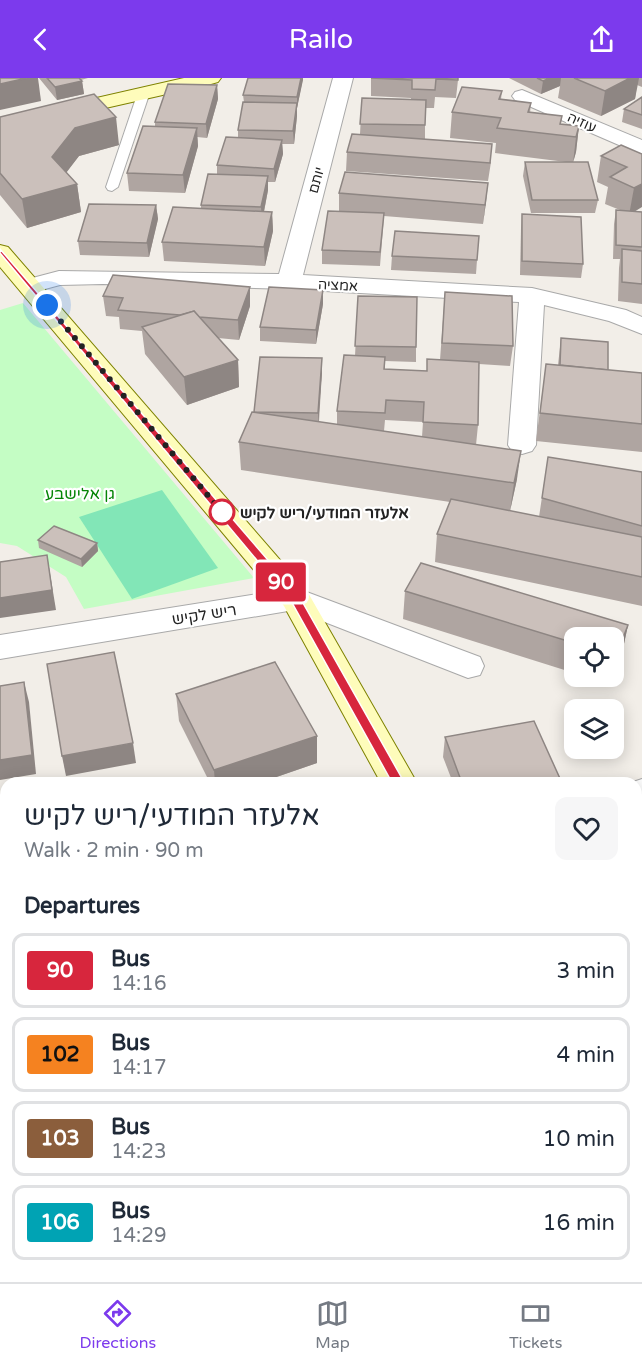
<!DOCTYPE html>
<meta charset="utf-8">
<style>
:root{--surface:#fff;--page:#f6f6f7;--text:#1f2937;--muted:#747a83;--line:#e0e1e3;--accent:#7c3aed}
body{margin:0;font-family:"Varela Round","Noto Sans Hebrew",sans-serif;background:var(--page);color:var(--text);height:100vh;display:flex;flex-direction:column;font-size:22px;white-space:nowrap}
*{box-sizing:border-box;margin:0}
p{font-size:20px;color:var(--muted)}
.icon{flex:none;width:33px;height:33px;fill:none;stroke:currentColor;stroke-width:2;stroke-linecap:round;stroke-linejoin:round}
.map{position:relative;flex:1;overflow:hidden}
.details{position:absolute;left:0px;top:699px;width:642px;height:506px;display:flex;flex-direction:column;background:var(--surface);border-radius:18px 18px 0 0;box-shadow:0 3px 15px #0003}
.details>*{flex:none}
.badge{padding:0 12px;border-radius:4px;font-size:21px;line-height:39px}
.fabs{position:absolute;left:564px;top:549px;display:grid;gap:12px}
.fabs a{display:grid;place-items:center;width:60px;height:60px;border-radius:12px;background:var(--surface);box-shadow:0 3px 15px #0003;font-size:30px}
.you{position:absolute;width:30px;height:30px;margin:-15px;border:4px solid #fff;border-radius:50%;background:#1a73e8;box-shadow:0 0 0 9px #1a73e833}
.map>.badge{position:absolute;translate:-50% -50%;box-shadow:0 0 0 3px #fff}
h2{padding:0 24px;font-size:22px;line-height:54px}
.round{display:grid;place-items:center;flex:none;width:63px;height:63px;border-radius:12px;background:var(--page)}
.headline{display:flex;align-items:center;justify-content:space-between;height:102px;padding:0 24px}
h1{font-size:28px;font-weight:600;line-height:45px}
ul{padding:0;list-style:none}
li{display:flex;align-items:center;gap:18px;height:75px;margin:0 12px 9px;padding:0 12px;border:3px solid var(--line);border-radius:12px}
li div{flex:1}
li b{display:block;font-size:22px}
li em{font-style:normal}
li .badge{min-width:66px;font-weight:700;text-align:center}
header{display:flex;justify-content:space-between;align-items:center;height:78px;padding:0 24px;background:var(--accent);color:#fff;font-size:27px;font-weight:600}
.tab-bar{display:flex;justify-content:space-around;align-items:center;height:84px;border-top:2px solid var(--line);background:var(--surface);font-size:16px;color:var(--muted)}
.tab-bar a{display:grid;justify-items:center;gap:3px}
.tab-bar .active{color:var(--accent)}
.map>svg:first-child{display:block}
.park{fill:#c4fdc4}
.pitch{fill:#82e6b7}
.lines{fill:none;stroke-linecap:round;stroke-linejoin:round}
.lane-casing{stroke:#a9a9a9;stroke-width:2}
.street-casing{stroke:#a9a9a9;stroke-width:2}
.secondary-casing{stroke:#7e8200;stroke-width:2}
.lane{fill:#fff;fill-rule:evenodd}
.street{fill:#fff;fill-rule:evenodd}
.secondary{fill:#fefcbb;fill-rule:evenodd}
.wall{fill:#afa5a1;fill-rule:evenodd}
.shaded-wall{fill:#8e8683}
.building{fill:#cbc0bb;stroke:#8e8683;stroke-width:1.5}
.line{fill:#d7263d;stroke:#fff;stroke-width:1.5}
.walk{stroke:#222;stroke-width:6;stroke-dasharray:0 10.8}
.stop-dot{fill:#fff;stroke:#d7263d;stroke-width:3}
.labels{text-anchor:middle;stroke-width:4.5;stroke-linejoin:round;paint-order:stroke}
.far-street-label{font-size:14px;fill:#222;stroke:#fff}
.park-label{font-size:16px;fill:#058506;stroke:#fff}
.stop-label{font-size:16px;font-weight:bold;fill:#222;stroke:#fff;text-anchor:start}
.street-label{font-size:16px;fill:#222;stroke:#fff}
</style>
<header><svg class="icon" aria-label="back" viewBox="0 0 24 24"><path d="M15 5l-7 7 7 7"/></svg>Railo<svg class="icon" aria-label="share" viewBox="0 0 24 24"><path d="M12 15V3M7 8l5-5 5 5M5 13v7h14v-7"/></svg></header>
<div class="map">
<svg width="642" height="1204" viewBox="0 0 642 1204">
<rect width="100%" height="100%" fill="#f2eee8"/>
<!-- park -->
<g class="park">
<polygon points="23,225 254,500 84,531 66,499 17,468 0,465 0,232"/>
<polygon points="6,1134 6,1198 264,1198 266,1204 0,1204 0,1136"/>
</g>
<!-- pitch -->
<polygon class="pitch" points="162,412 218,490 132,521 79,439"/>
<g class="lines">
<defs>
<polygon id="lane" points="144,11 150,14 118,109 112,113 108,112 106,109 138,14"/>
<g id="street">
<polygon points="333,0 353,0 303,197 532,210 626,232 642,239 642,256 609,243 544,227 536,367 532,373 522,376 512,373 508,367 519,224 289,211 103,206 60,207 30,215 21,213 18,208 21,203 59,193 279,196"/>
<polygon points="522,12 642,62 642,77 515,22 512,18 515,14"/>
<polygon points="296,510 480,579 484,588 480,597 468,600 294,532 0,581 0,557"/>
<polygon points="642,701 642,731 636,733 636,705 630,705"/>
<polygon points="6,928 6,964 0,966 0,930"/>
</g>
<g id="secondary">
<polygon points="184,0 221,0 218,4 211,6 0,54 0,42"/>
<polygon points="0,167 8,169 307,513 417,705 381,705 284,528 0,189"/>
<polygon points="636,1113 642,1115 642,1168 636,1166"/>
</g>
</defs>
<!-- lane casing -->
<use href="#lane" class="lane-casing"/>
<!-- street casing -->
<use href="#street" class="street-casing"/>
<!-- secondary casing -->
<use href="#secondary" class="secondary-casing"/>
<!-- lane -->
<use href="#lane" class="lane"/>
<!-- street -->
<use href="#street" class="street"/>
<!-- secondary -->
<use href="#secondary" class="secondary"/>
</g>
<!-- wall -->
<g class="wall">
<polygon points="39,0 88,0 81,2 82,3 84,16 57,22"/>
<polygon points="248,0 303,0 297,30 297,38 294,66 282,66 283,76 275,104 268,104 268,112 264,134 272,134 273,153 265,188 164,183 162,164 201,131 201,127 217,97 217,87 238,60 238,52 244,24 243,17"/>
<polygon points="371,0 458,2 456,20 435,19 434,30 425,30 425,61 491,84 488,103 346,93 347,74 360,56 362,20 411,21 411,20 371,18"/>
<polygon points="509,0 642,0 642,9 637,7 635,21 601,38 558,20 560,8 541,16"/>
<polygon points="217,7 218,21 207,60 197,59 198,68 185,115 129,113 127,95 155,49 155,44"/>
<polygon points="502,13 501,21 531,25 530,35 562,38 561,46 579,48 576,74 573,84 598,122 595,135 531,135 523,98 525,84 566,84 495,75 496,65 450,60 452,34"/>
<polygon points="642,19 642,51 622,44 624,31"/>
<polygon points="0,39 119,67 79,78 66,94 77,106 81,134 27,150 0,117"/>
<polygon points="642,76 635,133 642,134 642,226 618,223 619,190 620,181 613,181 614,146 616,132 620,132 605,126 608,109 597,104 601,78"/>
<polygon points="339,115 486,124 483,146 384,138 380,188 322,186 322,172 339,133"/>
<polygon points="156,127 158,141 149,179 80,177 78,163"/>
<polygon points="522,136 583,186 581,200 520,197 521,150"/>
<polygon points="392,178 477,182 476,196 391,192"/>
<path d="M445,214l68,54 -3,20 -31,-2 -1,61 -2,20 41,34 -7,32 29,6 9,-60 94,15v134l-207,-44 2,-28 13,-32 -209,-32 -2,-28 15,-30 6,-55 62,15 -3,50 18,3v-14l18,-55 3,-60 58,51v15l-31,-1v8l42,2 13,-11zM385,342l38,2 -1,15 -38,-6z"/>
<polygon points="103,218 250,228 239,262 218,260 238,282 239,309 187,327 145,276 142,253 120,251 119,239 106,238"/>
<polygon points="323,226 316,266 260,263 260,249"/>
<polygon points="561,260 608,292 642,295 642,374 536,363 546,286 558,287"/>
<polygon points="38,462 97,465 98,473 82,489 39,470"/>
<polygon points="405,513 628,547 622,575 614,596 614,560 574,560 574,595 403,541"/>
<polygon points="587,598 612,598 609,606"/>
<polygon points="176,616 317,658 317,685 259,705 210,705 179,643"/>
<polygon points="445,659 562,705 453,705 443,679"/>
<polygon points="642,898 642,965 636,955 636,901"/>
<polygon points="313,1198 563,1198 551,1204 315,1204"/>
</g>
<!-- shaded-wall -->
<g class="shaded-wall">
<polygon points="27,0 38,0 41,23 0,32 0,6"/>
<polygon points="301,0 303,0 303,2 297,30 297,38 294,66 293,53 297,28 297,19"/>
<polygon points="550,0 561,0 560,8 541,16 543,3"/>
<polygon points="630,0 639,0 635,21 601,38 605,13"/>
<polygon points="82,3 84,16 57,22 55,9"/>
<polygon points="217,7 218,21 207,60 206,46"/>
<polygon points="116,39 119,67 79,78 57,107 52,79 75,50"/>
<polygon points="579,48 576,74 573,85 576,59"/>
<polygon points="197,50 198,68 185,115 183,97"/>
<polygon points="282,62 283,76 275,104 274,91"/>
<polygon points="268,98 268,112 262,143 261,129"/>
<polygon points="488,105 486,124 483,146 485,127"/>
<polygon points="77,106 81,134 27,150 22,121"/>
<polygon points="642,106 642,129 629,137 634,110"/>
<polygon points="156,127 158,141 149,179 147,165"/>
<polygon points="272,134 273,153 265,188 264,169"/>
<polygon points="250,209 250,228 239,262 238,242"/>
<polygon points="323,212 323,226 316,266 316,252"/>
<polygon points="322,280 322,294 318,349 318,335"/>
<polygon points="238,282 239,309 187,327 184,299"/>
<polygon points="521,373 517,401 510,433 514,405"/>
<polygon points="97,465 98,473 82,489 81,481"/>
<polygon points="47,477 56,532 0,540 0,520"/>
<polygon points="628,547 622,575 614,596 614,588 616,578"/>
<polygon points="24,604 29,624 36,696 0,702 0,682"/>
<polygon points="317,658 317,685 259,705 215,705 214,692"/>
<polygon points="133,665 136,685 66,698 62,678"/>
<polygon points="642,855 642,871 636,874 636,858"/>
<polygon points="6,873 6,893 0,894 0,875"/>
<polygon points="6,1097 6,1118 0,1120 0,1099"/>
<polygon points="536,1198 563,1198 551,1204 524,1204"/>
</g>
<!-- building -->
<g class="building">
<polygon points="0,0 27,0 0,6"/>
<polygon points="47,0 79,0 82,3 55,9"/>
<polygon points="248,0 301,0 297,19 243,17"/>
<polygon points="371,0 458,0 458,2 436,1 435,12 412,11 412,2"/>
<polygon points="537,0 550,0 543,3"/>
<polygon points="574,0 630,0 605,13"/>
<polygon points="168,6 217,7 206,46 155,44"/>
<polygon points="462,9 502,13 499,21 531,25 528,34 562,38 560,46 579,48 576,59 497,50 501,40 452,34"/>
<polygon points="94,16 116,39 75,50 52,79 77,106 22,121 0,95 0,39"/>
<polygon points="642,19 642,37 624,31"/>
<polygon points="362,20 426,22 425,47 360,46"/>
<polygon points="243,24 297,25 293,53 238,52"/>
<polygon points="143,48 197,50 183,97 127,95"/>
<polygon points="352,56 492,66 490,85 347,74"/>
<polygon points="226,59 282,62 274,91 217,87"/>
<polygon points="621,67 642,76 642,106 634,110 610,99 627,89 601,78"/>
<polygon points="525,84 588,84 598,122 532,122"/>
<polygon points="345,94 488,105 485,127 339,115"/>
<polygon points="208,96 268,98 261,129 201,127"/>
<polygon points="89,126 156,127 147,165 78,163"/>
<polygon points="173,129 272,134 264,169 162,164"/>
<polygon points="616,132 642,134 642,169 616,167"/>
<polygon points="328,133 384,135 380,174 322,172"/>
<polygon points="522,136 581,139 583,186 522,183"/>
<polygon points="395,153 479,158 477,182 392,178"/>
<polygon points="622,171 642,173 642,206 622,204"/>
<polygon points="113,197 250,209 238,242 199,239 194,233 180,237 118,232 123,220 103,218"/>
<polygon points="269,209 323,212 316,252 260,249"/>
<polygon points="445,214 512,218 513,268 442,265"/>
<polygon points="358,218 417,219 416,269 355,268"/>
<polygon points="194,233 238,282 184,299 142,249"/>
<polygon points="561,260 608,264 608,292 560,287"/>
<polygon points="344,277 385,279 384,291 427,293 427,281 479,284 478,347 423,344 424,324 386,322 385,335 337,333"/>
<polygon points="260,279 322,280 318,335 254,334"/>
<polygon points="546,286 642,295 642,346 540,335"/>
<polygon points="252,334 521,373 514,405 239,364"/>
<polygon points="548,379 642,394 642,448 542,420"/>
<polygon points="451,421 642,459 642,499 437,456"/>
<polygon points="54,448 97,465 81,481 38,462"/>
<polygon points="47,477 52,512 0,520 0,484"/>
<polygon points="421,485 628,547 616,578 614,577 614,560 574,560 574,565 405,513"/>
<polygon points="114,574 133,665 62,678 47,586"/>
<polygon points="275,584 317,658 214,692 176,616"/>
<polygon points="24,604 32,677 0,682 0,608"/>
<polygon points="534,643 562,705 462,705 445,659"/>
<polygon points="6,758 6,873 0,875 0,760"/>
<polygon points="642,771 642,855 636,858 636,773"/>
<polygon points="642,898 642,937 636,928 636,901"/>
<polygon points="6,1020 6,1097 0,1099 0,1022"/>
<polygon points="319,1198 536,1198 524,1204 321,1204"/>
</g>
<!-- line -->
<polygon class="line" points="0,171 299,518 403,702 405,705 403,708 394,708 291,523 0,175"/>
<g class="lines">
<!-- walk -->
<polyline class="walk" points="47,227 222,434"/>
</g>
<!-- markers -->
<circle class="stop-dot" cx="222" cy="434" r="12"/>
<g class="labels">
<!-- far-street labels -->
<g class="far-street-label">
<text transform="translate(582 44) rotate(24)" y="5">עוזיה</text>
<text transform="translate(316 102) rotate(-75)" y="5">יותם</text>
<text transform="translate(338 207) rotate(3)" y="5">אמציה</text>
</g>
<!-- park labels -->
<g class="park-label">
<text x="80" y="421">גן אלישבע</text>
</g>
<!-- stop labels -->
<g class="stop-label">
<text x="240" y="440">אלעזר המודעי/ריש לקיש</text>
</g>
<!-- street labels -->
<g class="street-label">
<text transform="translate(204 536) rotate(-9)" y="6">ריש לקיש</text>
</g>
</g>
</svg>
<div class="fabs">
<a><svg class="icon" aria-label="locate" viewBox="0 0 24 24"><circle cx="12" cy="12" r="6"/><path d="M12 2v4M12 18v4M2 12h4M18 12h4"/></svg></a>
<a><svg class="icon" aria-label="layers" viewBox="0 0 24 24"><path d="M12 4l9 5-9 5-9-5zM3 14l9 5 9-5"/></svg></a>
</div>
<div class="you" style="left:47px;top:227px"></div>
<b class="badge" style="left:281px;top:504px;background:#d7263d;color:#fff">90</b>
<section class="details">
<div class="headline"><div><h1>אלעזר המודעי/ריש לקיש</h1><p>Walk · 2 min · 90 m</p></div><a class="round"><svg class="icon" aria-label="heart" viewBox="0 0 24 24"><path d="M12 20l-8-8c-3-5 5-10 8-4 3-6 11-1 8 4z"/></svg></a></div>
<h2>Departures</h2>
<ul>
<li><span class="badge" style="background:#d7263d;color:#fff">90</span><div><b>Bus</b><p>14:16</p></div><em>3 min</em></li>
<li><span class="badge" style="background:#f58220;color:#111">102</span><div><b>Bus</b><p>14:17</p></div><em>4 min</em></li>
<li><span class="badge" style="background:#8b5e3c;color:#fff">103</span><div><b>Bus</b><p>14:23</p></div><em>10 min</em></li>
<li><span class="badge" style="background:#00a3b4;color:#fff">106</span><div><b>Bus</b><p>14:29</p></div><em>16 min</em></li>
</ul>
</section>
</div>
<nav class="tab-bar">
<a class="active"><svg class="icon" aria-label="directions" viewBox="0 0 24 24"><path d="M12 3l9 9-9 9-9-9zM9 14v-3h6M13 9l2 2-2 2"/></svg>Directions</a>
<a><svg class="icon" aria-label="map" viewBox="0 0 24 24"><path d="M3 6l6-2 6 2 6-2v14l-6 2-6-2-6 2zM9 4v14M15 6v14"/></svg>Map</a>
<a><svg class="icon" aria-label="tickets" viewBox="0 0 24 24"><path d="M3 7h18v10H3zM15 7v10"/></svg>Tickets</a>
</nav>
